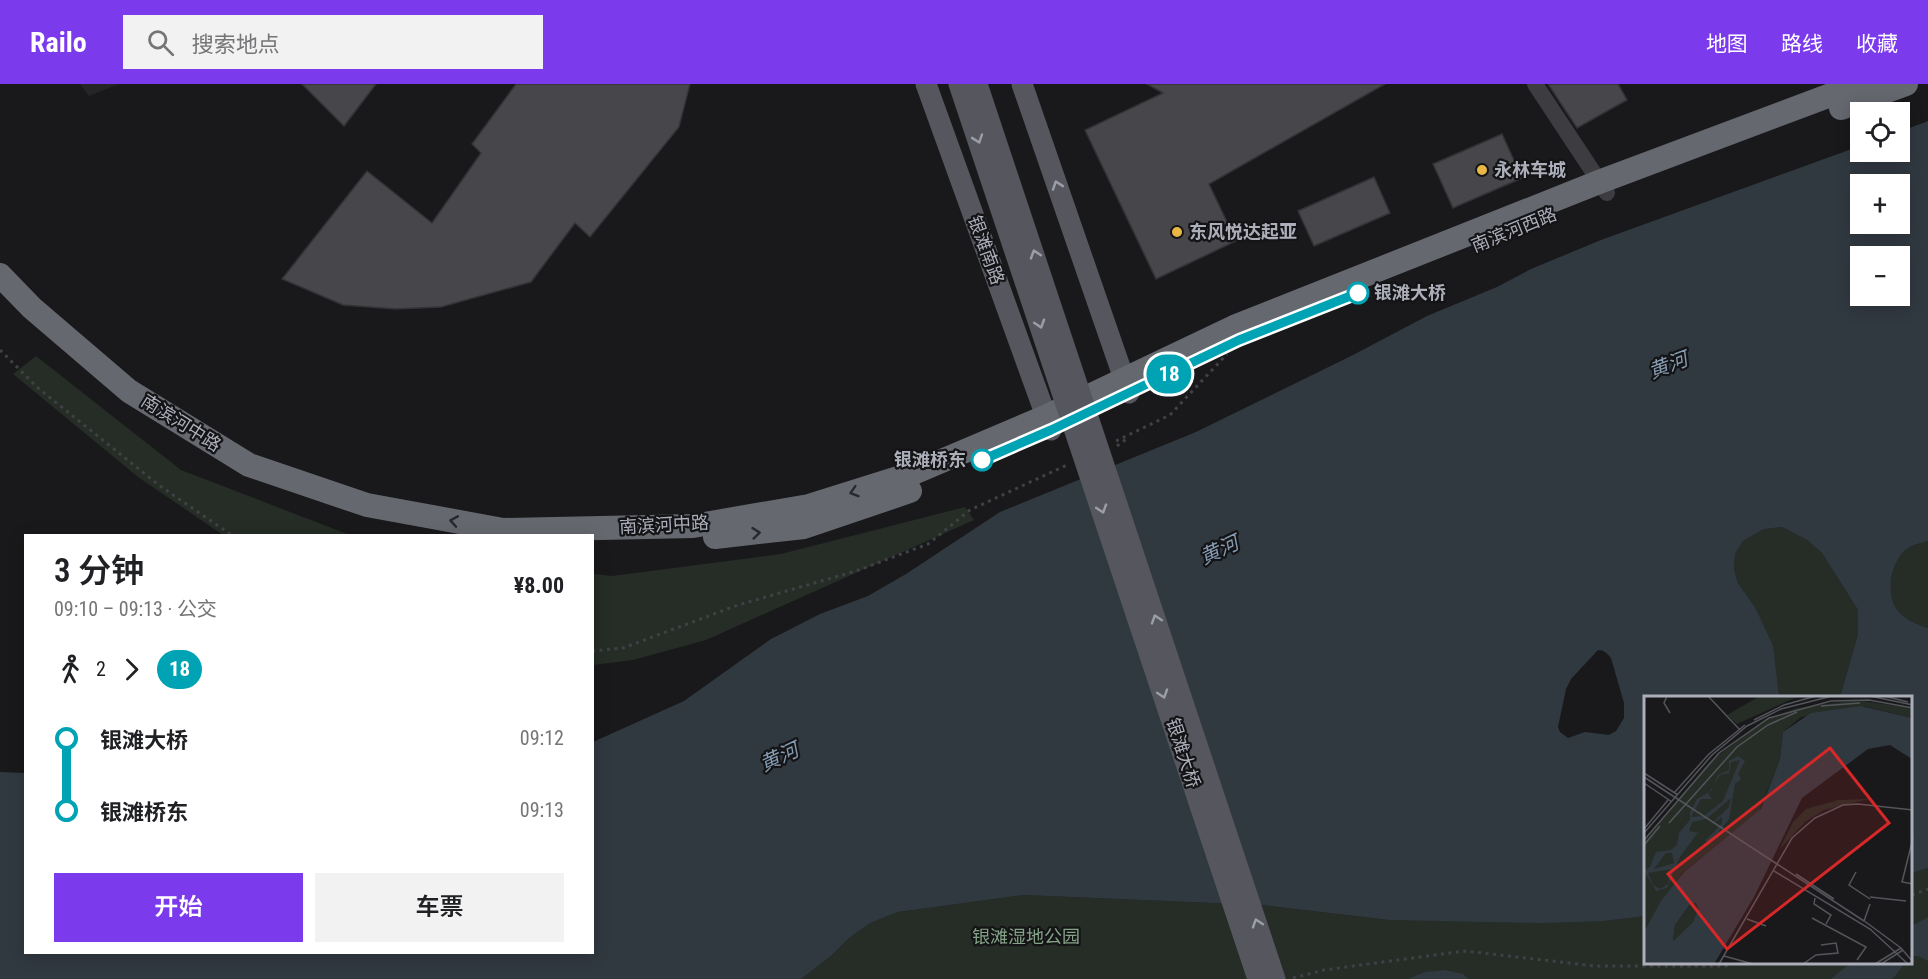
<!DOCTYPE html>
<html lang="zh">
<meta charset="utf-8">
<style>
:root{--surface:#fff;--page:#f2f2f2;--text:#202124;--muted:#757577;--accent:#7c3aed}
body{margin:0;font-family:"Roboto Condensed","Noto Sans SC",sans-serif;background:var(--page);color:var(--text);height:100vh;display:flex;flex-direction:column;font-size:22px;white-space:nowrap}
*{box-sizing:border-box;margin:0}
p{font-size:20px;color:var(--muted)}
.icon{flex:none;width:33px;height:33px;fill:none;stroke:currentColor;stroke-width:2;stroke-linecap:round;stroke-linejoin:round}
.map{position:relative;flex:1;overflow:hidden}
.side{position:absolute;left:24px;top:450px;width:570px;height:420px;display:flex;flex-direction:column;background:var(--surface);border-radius:0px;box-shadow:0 3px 15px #0003}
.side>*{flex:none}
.badge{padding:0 12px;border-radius:20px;font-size:21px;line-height:39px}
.tools{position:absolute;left:1850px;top:18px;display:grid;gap:12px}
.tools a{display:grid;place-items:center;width:60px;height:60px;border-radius:0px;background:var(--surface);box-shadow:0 3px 15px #0003;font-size:30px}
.map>.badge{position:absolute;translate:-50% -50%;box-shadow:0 0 0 3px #fff}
.legs{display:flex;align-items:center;gap:9px;height:66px;padding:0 30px;font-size:20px}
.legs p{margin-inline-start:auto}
.summary{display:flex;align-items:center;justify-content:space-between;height:102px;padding:0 30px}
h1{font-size:33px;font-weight:600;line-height:45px}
.primary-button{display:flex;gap:12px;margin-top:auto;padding:12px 30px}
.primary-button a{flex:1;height:69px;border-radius:0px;background:var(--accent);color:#fff;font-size:24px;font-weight:600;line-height:69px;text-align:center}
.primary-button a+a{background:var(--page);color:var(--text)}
ul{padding:0 30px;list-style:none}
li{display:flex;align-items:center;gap:21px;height:72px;font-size:22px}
li i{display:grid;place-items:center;width:9px;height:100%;margin:0 8px;background:currentColor}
li i::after{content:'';width:15px;height:15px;margin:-8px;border:4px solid;border-radius:50%;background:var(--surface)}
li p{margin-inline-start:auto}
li:first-child i{background:linear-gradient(#0000 50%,currentColor 0)}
li:last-child i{background:linear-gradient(currentColor 50%,#0000 0)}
header{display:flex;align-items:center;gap:36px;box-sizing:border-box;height:84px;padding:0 30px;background:var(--accent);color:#fff}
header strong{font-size:28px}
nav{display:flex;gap:33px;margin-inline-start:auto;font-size:21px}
.search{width:420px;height:54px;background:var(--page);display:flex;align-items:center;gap:15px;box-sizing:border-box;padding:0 21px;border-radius:0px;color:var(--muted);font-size:22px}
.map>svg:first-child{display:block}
.built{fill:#252528}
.green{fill:#252d26}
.water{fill:#313940;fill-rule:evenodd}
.building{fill:#46464b;stroke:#333336;stroke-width:1.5}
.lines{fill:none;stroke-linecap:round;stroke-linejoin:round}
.path{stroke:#404146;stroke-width:3;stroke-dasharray:3 4.5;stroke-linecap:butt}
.minor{stroke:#3c3c41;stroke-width:16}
.major{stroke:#56575e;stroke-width:21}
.highway{stroke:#666870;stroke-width:24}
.major-bridge{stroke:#56575e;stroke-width:21}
.oneway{stroke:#9b9da8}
.oneway2{stroke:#28292c}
.line-1-casing{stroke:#fff;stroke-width:14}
.line-1{stroke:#00a3b4;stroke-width:9}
.poi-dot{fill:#e9b743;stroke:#141416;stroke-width:2}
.stop-1-dot{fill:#fff;stroke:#00a3b4;stroke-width:3}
.labels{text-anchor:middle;stroke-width:4.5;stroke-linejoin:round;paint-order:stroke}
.poi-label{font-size:18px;font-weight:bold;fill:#acafba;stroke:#141416;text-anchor:start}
.street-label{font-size:18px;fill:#acafba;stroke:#141416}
.stop-label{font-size:18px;font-weight:bold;fill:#acafba;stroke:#141416;text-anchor:start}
.park-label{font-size:18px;fill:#84a387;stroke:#141416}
.water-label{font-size:20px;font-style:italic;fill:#859bb2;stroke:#141416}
.inset-road{fill:none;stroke:#54555b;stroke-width:1.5}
.view{fill:#d62828;fill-opacity:0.15;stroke:#d62828;stroke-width:3}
.inset-edge{fill:none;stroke:#acafba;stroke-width:3}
</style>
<header>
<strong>Railo</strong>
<div class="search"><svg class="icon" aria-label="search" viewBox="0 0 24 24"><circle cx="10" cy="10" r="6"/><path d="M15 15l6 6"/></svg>搜索地点</div>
<nav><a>地图</a><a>路线</a><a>收藏</a></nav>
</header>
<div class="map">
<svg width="1928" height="895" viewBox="0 0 1928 895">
<rect width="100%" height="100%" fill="#19191b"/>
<!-- built -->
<polygon class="built" points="80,0 119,0 89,12"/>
<!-- green -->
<g class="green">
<polygon points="36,272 181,386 350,451 223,451 138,393 13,290"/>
<polygon points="965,423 974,436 706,556 633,576 593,581 593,490 612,492 781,470"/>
<polygon points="1782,443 1807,456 1822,469 1858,526 1858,550 1840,613 1779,613 1755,523 1738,499 1734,485 1735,470 1743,457 1764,445"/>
<path d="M1928,457v87c-12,-4 -25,-9 -32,-20 -11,-17 -4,-51 14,-61 5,-3 12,-4 18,-6z"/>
<polygon points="1928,784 1928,895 801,895 831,872 849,854 869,839 898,828 1024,811 1261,821 1389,836 1604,837 1646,832 1646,878 1912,878 1912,789"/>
</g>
<!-- water -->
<g class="water">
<path d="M1928,37v420c-6,2 -13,3 -18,6 -18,10 -25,44 -14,61 7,11 20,16 32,20v240l-16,5v-176h-72l18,-63v-24l-36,-57 -15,-13 -25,-13 -18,2 -21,12 -8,13 -1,15 4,14 17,24 18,39 6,51h-133v219l-42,5 -61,2 -154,-3 -128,-15 -237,-10 -126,17 -28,11 -21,15 -18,18 -30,23h-801v-207l25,1 1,179h566l1,-210 91,-41 87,-62 49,-25 48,-18 38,-22 94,-62 196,-80 157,-77 74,-39 70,-29 34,-18 70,-29 259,-94v6h39v-20zM1860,100h39v40h-39zM1860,172h39v40h-39zM1598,566c6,0 9,3 13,8l13,45v15l-8,13 -7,4 -24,-3 -17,6 -8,-6 -2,-5 8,-38 5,-10z"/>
<polygon points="1928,833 1928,877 1918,872 1912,872 1912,842"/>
<polygon points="1852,878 1905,878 1905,879 1895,892 1891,895 1831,895"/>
<polygon points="1445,886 1463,890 1469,895 1408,895 1425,888"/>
</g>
<!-- building -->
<g class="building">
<polygon points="302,0 376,0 344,42"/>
<polygon points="516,0 690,0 679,43 590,153 575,139 531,198 441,223 396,225 343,221 282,195 367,87 432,139 481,69 472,60"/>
<polygon points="1147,0 1385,0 1209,100 1236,157 1156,195 1085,46 1163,9"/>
<polygon points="1548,0 1618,0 1627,16 1577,44"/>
<polygon points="1502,50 1522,94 1453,124 1433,80"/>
<polygon points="1374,93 1390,129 1314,162 1298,127"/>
</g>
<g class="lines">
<!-- path -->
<g class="path">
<polyline points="0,266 38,304 160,402 233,452"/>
<polyline points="1116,357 1170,331 1227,270"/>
<polyline points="1117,362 1129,353"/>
<polyline points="592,567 623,564 738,521 856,487 928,460 970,426 1067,381"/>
<polyline points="1912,811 1928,805"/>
<polyline points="1293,894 1324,886 1465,867 1595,882 1726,882 1735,878"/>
</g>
<!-- minor -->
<polyline class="minor" points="1535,0 1607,109"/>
<!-- major -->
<g class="major">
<polyline points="926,0 1051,346"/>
<polyline points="1022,0 1129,309"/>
</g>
<!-- highway -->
<g class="highway">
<polyline points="1841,24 1906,0"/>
<polyline points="0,191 32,224 129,307 249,381 367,421 503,446 693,442 809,422 911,390 1045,333 1234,243 1599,98 1860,0"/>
<polyline points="715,453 804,443 910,407"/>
</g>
<!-- major-bridge -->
<g class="major-bridge">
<polyline points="959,0 1258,895"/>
<polyline points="977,0 1275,895"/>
</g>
</g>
<!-- one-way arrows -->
<defs><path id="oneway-chevron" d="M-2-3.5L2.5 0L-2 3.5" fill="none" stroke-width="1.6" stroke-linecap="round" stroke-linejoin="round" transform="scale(1.5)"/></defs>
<g class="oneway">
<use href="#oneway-chevron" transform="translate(978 55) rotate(71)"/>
<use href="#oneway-chevron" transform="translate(1057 101) rotate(-109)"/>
<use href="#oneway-chevron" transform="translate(1035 170) rotate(-108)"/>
<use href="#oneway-chevron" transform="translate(1040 240) rotate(72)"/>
<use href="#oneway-chevron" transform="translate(1102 425) rotate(72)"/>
<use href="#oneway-chevron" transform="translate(1156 535) rotate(-108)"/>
<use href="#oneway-chevron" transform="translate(1163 610) rotate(72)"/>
<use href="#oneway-chevron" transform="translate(1257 839) rotate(-108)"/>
</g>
<g class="oneway2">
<use href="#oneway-chevron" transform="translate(854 408) rotate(163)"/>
<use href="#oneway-chevron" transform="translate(454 437) rotate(-170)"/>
<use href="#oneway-chevron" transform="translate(756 449) rotate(-6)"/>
</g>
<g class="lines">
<defs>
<polyline id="line-1" points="982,376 1051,346 1239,256 1358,209"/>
</defs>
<!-- line-1 casing -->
<use href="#line-1" class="line-1-casing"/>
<!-- line-1 -->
<use href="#line-1" class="line-1"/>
</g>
<!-- markers -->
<g class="poi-dot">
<circle cx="1482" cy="86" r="6"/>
<circle cx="1177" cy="148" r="6"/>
</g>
<g class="stop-1-dot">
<circle cx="1358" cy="209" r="10"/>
<circle cx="982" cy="376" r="10"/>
</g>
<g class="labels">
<!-- poi labels -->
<g class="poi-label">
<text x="1494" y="92">永林车城</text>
<text x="1189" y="154">东风悦达起亚</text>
</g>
<!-- street labels -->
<g class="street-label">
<text transform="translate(1514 146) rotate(-22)" y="6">南滨河西路</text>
<text transform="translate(986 166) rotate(70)" y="6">银滩南路</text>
<text transform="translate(181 339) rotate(32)" y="6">南滨河中路</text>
<text transform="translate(664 441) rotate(-3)" y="6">南滨河中路</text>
<text transform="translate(1183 669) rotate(72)" y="6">银滩大桥</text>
</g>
<!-- stop labels -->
<g class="stop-label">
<text x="1374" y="215">银滩大桥</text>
<text x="966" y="382" text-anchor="end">银滩桥东</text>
</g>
<!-- park labels -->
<g class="park-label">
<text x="1026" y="859">银滩湿地公园</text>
</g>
<!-- water labels -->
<g class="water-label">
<text transform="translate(1668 281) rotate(-21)" y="7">黄河</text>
<text transform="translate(1219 466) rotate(-25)" y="7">黄河</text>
<text transform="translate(779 673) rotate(-25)" y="7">黄河</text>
</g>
</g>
<!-- overview -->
<g transform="translate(1644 612)">
<rect width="268" height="268" fill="#19191b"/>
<path d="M116,0h39l-62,28 -10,-9zM211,4l57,8v10l-49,-12 -62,11 -18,15 -3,27 -21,53 -77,61 -38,59v-92l65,-78 58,-43 30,-11zM225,103l-45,11 -19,12 -26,28 14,-28 13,-13 32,-9zM51,207l3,6 -5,13 -20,19 2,-16 15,-21z" fill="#252d26"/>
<path d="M217,10l51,12v41l-22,-14 -22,4 -66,49 -48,99 -40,67h-70v-32l17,-31 23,-29 77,-63 19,-50 3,-27 28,-19zM52,207l2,6 -5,13 -20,19 2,-16 15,-21zM94,60l7,5 -7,13 3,5 -6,5 -6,35 -19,24 -5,-2 17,-18v-6l-26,18 -16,22 -13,31 -11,3 -12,-20 6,-4 6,-15 15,-2 6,-5 2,-12 11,-13v-8l7,-13 14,-8 7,-16 11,-5v-9zM96,64l-17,41 -19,15 -13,1 10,-18h11l-4,-5 12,-19 9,-2 2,-11zM87,102l-2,9 -21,20 -9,6 -10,-2 3,-9 14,-3zM22,157h6l2,10 -20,6zM28,173l-4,15 -8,5 -7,-4 -5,-12z" fill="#313940" fill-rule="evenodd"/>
<path class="inset-road" d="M23,0l-3,7 6,10M64,0l32,34M226,0l43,9M240,0l24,6M177,10l39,-3M110,24l30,-15 32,-9M0,77l34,22M0,81l220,144M0,87l28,19M30,97l35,-39 36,-29M25,127l68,-76 31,-22 29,-13M0,133l24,-29M0,137l68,-78 35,-29 34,-17 51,-13M269,142l-11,44 11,2M0,144l75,-87 50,-35 62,-17 38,-1 44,8M0,149l16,-19M130,175l96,58 38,35M212,176l-7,13 21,14M152,178l38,25M226,201l36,4M171,202l-1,6 17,11 -5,9M168,222l54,29 -9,13M103,223l19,7M219,224l38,28 12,14M220,225l6,-17M80,260l29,8M75,268l73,-126 23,-20 28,-13 15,-1 55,6M159,268l13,-9 22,-2 -2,-10 -15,2M231,268l26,-16M237,268l22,-14"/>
<path class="view" d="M186,52l59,75 -162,126 -59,-75z"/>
<rect width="268" height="268" class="inset-edge"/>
</g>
</svg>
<div class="tools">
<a><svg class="icon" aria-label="locate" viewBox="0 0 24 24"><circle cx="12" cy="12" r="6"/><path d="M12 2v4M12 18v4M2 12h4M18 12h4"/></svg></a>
<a>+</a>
<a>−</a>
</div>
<b class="badge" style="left:1169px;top:290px;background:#00a3b4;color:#fff">18</b>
<section class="side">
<div class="summary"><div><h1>3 分钟</h1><p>09:10 – 09:13 · 公交</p></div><b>¥8.00</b></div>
<div class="legs"><svg class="icon" aria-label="walk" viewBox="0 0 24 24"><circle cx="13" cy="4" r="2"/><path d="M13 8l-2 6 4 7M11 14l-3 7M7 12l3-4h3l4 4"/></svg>2<svg class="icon" aria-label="forward" viewBox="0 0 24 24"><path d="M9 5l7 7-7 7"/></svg><b class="badge" style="background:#00a3b4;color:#fff">18</b></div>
<ul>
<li><i style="color:#00a3b4"></i><b>银滩大桥</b><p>09:12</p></li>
<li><i style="color:#00a3b4"></i><b>银滩桥东</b><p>09:13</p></li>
</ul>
<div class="primary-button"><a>开始</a><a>车票</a></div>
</section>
</div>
